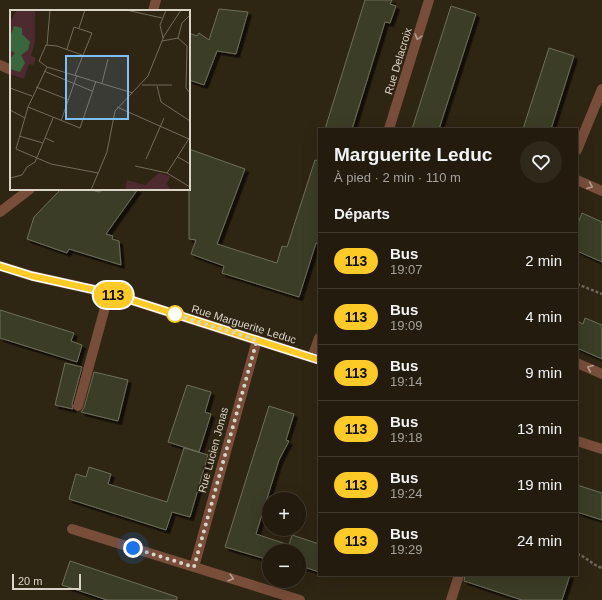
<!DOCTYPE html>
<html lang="fr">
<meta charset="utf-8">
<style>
:root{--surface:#231c0e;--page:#2f291c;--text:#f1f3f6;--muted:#a3a19e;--line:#403a2e}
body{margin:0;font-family:Helvetica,sans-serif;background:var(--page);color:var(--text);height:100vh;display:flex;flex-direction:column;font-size:15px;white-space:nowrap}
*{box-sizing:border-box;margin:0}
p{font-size:13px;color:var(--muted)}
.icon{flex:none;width:22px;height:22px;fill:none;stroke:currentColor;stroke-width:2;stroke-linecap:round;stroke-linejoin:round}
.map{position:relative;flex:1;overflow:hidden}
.sheet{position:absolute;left:318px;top:128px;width:260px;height:448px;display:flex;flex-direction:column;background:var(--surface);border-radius:0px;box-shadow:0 4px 16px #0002,0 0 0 1px var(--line)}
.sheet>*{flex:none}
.badge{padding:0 8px;border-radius:13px;font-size:14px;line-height:26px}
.buttons{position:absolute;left:262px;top:492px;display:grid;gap:8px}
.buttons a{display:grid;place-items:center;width:44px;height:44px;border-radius:50%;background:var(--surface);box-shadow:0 4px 16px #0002,0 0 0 1px var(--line);font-size:20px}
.scale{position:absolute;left:12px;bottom:10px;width:69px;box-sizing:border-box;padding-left:4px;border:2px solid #dad3c8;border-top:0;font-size:11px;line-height:14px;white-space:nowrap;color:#dad3c8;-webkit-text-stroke:3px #2f2513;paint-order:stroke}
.you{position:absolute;width:20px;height:20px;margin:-10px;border:3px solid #fff;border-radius:50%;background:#1a73e8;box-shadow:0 0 0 6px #1a73e833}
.map>.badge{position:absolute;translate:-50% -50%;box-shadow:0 0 0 2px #fff}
h2{padding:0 16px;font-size:15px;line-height:36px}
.round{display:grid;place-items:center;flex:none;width:42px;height:42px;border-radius:21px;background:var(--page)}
.headline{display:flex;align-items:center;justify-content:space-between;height:68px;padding:0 16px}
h1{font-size:19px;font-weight:700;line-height:30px}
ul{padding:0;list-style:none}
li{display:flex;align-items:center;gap:12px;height:56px;padding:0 16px;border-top:1px solid var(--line)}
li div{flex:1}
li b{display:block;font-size:15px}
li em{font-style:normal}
li .badge{min-width:44px;font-weight:700;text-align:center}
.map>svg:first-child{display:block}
.building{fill:#3a3d28;stroke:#6d6f59;filter:url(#shadow)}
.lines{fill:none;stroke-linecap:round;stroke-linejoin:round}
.path{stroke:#6f6657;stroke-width:2.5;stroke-dasharray:3 2;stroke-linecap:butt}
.service{stroke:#784d3a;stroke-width:10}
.minor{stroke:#784d3a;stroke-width:10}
.tertiary{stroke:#784d3a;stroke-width:10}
.oneway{stroke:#b39d8f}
.line-casing{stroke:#fff;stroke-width:9}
.line{stroke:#feca28;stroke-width:6}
.walk{stroke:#dad3c8;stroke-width:4;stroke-dasharray:0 7.2}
.stop-dot{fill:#fff;stroke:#feca28;stroke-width:2}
.labels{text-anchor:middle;stroke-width:3.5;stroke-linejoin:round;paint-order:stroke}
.street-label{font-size:11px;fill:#dad3c8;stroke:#2f2513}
.inset-road{fill:none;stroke:#736b5b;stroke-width:1}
.view{fill:#7ebef9;fill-opacity:0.15;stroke:#7ebef9;stroke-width:2}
.inset-edge{fill:none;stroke:#dad3c8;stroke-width:2}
</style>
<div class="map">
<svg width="602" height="600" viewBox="0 0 602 600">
<defs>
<filter id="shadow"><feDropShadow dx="3.5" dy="3.5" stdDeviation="0" flood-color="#0009"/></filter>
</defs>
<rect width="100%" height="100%" fill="#2f2513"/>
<!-- building -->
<g class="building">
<polygon points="365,0 392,0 390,4 396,6 390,23 385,22 352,129 325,129"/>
<polygon points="451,6 476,14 439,129 412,129"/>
<polygon points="219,9 248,12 236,54 217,51 204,85 189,80 189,33 197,36 199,33 209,40"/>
<polygon points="549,48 574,56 551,129 523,129"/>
<polygon points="189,149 245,169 217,244 277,263 282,246 287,247 315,160 319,161 319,244 316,243 299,297 222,273 224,266 191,254 196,240 189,239"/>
<polygon points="61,189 85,189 100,192 102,189 138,189 106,234 113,236 112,239 119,241 121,265 69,249 67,253 27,239 34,217"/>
<polygon points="582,213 602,222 602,262 577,251 577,226"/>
<polygon points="0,310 74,333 71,341 82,345 77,362 0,338"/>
<polygon points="585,318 602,325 602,359 577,348 577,321 583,324"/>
<polygon points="65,363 82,367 72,404 73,409 55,405"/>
<polygon points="94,372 128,380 118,421 81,412 84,408"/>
<polygon points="187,385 211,392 205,412 211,414 199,452 168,442"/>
<polygon points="269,406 294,414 286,440 289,441 279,460 256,534 289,545 292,535 319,544 319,572 301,566 299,570 299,551 269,551 269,560 225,547"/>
<polygon points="184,448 208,455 190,517 172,512 166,530 69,499 76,474 86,477 89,467 111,474 108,484 167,502"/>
<polygon points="577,485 602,493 602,520 577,512"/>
<polygon points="70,561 177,597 177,600 107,600 62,585"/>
<polygon points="465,575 570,575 562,600 522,600 464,581"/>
</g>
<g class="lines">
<!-- path -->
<g class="path">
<polyline points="577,284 602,294"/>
<path d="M577,554c10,3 15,11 25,14"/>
</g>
<!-- service -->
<g class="service">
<polyline points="78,406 109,293"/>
<polyline points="72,529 300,600"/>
</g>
<!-- minor -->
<g class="minor">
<polyline points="0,65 11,70"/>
<polyline points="389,129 429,0"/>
<polyline points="577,150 602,89"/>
<polyline points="577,180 602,191"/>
<polyline points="0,266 32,276 109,293 319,360"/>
<polyline points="312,358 319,338"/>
<polyline points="577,363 602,374"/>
<polyline points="577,441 602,449"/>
<polyline points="194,567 257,340"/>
<polyline points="451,600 459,575"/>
</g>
<!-- tertiary -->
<g class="tertiary">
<polyline points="153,11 156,0"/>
<polyline points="0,212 30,189"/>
</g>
</g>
<!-- one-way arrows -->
<defs><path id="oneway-chevron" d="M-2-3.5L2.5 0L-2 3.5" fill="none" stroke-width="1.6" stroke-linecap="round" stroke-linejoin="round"/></defs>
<g class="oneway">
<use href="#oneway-chevron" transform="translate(418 37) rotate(107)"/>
<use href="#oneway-chevron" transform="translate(590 186) rotate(23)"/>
<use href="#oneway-chevron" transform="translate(590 368) rotate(-157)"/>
<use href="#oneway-chevron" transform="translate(231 578) rotate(17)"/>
</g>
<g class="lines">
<defs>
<polyline id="line" points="0,266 32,276 109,293 319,360"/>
</defs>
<!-- line casing -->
<use href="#line" class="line-casing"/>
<!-- line -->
<use href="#line" class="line"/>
<!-- walk -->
<polyline class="walk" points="133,548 194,567 257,340 170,313 175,314"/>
</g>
<!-- markers -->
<circle class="stop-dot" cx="175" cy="314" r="8"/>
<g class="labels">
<!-- street labels -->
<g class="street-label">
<text transform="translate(398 61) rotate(-73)" y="4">Rue Delacroix</text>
<text transform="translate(244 324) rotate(17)" y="4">Rue Marguerite Leduc</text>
<text transform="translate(213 450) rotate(-75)" y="4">Rue Lucien Jonas</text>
</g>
</g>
<!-- overview -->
<g transform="translate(10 10)">
<rect width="180" height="180" fill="#2f2513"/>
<path d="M7,0h18v31l-4,15 5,2 -3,7 -4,-1 -5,15 -14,-5v-52zM149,163l11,3 -3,8 4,6h-46l2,-10 18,5z" fill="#4d2a2f"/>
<path d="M4,16l8,2v6l8,8 -2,8 -7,5 4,8 -5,9 -10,-3v-10l5,-6 -5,-3v-13z" fill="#38673d"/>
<path class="inset-road" d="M116,0l36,8M69,18l6,-18M153,28l-3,-13 6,-15M168,28l4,-15 8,-8M152,31l16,-3 9,8 -1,42 4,5M37,35l3,-35M57,39l7,-22 18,6 -17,42M72,45l-25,-9 -11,-1 -7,16 8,6 86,26M37,57l-19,40 -12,42 35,15 47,9M34,61l48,20M92,73l6,-24M132,75h30M147,76l4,16 29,19M26,77l33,13M0,78l22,8M18,97l52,21 16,-47M107,97l72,32M0,100l15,8M43,108l-8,20 9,4M51,111l16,-46M9,126l24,7M168,147l12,7M136,149l18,-41M125,156l32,7 23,14M157,163l23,-36M0,168l12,-3 5,-8 8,-5 10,-24M81,180l16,-38 8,-41 33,-35 16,-40 17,-26"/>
<path class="view" d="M56,46h62v63h-62z"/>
<rect width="180" height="180" class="inset-edge"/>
</g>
</svg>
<div class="buttons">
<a>+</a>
<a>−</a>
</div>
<div class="scale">20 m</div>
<div class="you" style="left:133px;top:548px"></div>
<b class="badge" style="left:113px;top:295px;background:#feca28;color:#111">113</b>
<section class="sheet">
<div class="headline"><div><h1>Marguerite Leduc</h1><p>À pied · 2 min · 110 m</p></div><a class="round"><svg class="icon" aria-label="heart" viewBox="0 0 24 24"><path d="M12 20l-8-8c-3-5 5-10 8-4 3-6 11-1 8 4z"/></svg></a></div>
<h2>Départs</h2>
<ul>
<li><span class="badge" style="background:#feca28;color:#111">113</span><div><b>Bus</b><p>19:07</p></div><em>2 min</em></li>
<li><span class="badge" style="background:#feca28;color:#111">113</span><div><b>Bus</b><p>19:09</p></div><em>4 min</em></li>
<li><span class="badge" style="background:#feca28;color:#111">113</span><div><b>Bus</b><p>19:14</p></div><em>9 min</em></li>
<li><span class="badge" style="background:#feca28;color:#111">113</span><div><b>Bus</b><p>19:18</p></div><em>13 min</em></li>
<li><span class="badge" style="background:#feca28;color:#111">113</span><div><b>Bus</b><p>19:24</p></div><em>19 min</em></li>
<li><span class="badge" style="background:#feca28;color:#111">113</span><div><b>Bus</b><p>19:29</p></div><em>24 min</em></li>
</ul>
</section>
</div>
